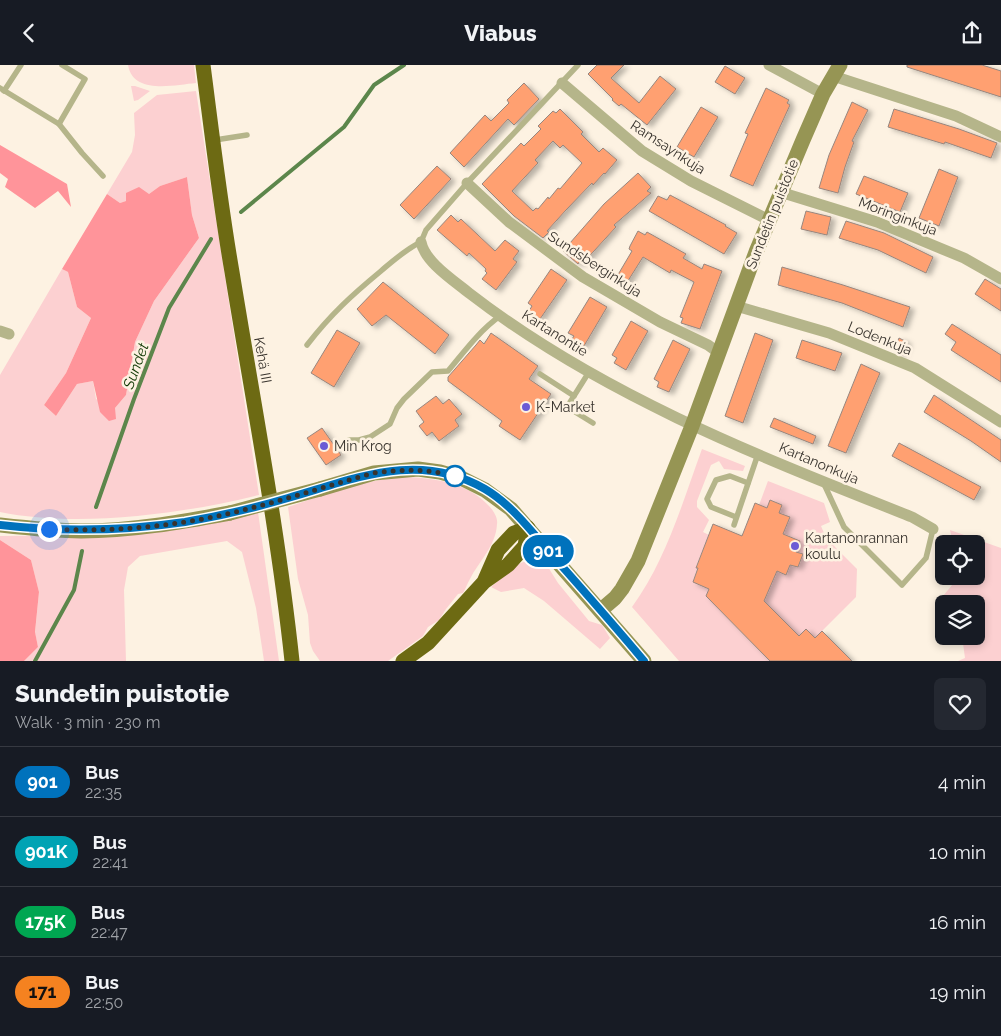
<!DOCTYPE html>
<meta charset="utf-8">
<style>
:root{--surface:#171b24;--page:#242831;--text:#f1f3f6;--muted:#9ea1a6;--line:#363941}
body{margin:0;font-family:Raleway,sans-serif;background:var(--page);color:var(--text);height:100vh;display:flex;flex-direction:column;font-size:19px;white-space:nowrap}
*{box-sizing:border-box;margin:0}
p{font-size:16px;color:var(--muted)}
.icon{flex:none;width:28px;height:28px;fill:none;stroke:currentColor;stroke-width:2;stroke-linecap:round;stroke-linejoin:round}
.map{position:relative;height:596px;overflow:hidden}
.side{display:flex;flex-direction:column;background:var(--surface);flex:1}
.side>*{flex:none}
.badge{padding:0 10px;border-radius:16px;font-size:18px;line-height:32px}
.controls{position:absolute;left:935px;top:470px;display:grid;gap:10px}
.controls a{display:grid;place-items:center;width:50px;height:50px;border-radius:8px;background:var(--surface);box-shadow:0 2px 8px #0003;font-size:25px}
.you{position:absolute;width:25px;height:25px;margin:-12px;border:4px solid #fff;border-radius:50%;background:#1a73e8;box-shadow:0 0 0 8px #1a73e833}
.map>.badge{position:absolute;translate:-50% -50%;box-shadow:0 0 0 2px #fff}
.round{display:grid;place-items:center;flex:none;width:52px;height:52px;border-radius:8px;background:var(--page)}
.headline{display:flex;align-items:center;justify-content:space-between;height:85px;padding:0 15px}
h1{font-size:24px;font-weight:800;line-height:38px}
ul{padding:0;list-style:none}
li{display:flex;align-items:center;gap:15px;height:70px;padding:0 15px;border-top:1px solid var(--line)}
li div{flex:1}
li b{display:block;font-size:19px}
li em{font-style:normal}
li .badge{min-width:55px;font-weight:700;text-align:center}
header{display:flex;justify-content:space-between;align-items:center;height:65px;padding:0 15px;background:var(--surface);font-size:22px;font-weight:800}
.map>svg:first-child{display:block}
.green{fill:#fcd0d1}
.forest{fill:#ff949a}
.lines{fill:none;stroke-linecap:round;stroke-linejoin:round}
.stream{stroke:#5c864b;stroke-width:4}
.building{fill:#ffa071;stroke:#97867e;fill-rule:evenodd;filter:url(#shadow)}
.lane{stroke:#b5b58a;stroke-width:5.5}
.street{stroke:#b5b58a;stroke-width:11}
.secondary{stroke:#969554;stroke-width:15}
.highway{stroke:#6d6a13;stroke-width:15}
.secondary-bridge{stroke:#969554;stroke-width:15}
.line-casing{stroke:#fff;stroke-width:11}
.line{stroke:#0072bc;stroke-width:8}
.walk{stroke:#38332d;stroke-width:5;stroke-dasharray:0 9}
.poi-dot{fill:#6c5bd5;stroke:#fdf2e2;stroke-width:2}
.stop-dot{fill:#fff;stroke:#0072bc;stroke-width:2.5}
.labels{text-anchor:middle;stroke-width:5;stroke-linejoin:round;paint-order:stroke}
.street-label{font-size:14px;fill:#38332d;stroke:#fdf2e2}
.poi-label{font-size:14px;fill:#38332d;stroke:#fdf2e2;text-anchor:start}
.water-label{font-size:15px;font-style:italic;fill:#0d3600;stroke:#fdf2e2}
</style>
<header><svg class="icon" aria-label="back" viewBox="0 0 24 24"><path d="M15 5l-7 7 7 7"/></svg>Viabus<svg class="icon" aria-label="share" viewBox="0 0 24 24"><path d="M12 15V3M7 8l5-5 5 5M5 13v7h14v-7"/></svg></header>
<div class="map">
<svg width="1001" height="596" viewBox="0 0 1001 596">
<defs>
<filter id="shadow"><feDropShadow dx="4.5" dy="2.5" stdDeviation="2.5" flood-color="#0004"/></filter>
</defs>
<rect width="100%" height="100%" fill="#fdf2e2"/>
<!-- green -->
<g class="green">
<path d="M128,0h66l2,18c-22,2 -63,12 -68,-18z"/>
<polygon points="131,21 135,21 150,26 138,35 134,36"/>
<path d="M196,26l63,404c-76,19 -182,33 -259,17v-137l62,-106 6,3 9,35 14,11 -25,55 -22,32 12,11 21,-32 16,-3 3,18 19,9 11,-13 9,-53 19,-41 45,-63 -7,-23 -5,-38 -27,9 -11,8 -29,9 -13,-9 25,-42 3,-17 -1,-22 23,-18z"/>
<path d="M702,384l43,17 -2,5 -19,-2 -5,-8 -8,4 -14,36v6l12,13 -6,12 6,3 -13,32 2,1 -5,13 16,8 -3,7 64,65h-91l-47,-54c34,-47 50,-103 70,-158z"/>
<path d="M397,412c32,0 70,4 93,30 4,5 8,11 7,17 -1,22 -18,37 -27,55 -3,5 -4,9 -7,14l-5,1 -12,15 -7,11 -11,7 -5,9 -35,25h-68l-7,-10 -3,-8 -2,-28 -10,-36 -10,-72 64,-22z"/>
<polygon points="768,416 824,438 830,457 821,461 827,475 830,474 835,482 857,504 856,532 815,573 806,564 799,571 759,531 760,527 767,529 770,521 770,503 786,510 790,500 798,502 803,490 796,487 800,476 783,469 790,452 779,448 782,440 770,435 767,443 759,440"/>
<polygon points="258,447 279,596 264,596 256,543 242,487 227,476 140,491 128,502 124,525 126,596 24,596 38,582 35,568 39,527 31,495 0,475 0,471 133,470"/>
<polygon points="950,465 1001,483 1001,596 958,596 965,593 962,571 976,571 976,539 944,539 944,552 941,551 943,531 953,519 948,511 976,511 976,479 953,479"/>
<path d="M533,495l15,7 10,16 31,38 13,4 8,13 -10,11 -56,-48 -20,-13 -23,4 -10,-5c13,-11 24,-26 42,-27z"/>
</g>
<!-- forest -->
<g class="forest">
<polygon points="0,80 67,119 71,142 58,126 35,143 5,122 8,114 0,108"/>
<polygon points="187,112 192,150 199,173 154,236 135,277 126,330 115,343 116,354 109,356 100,347 93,316 77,319 56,351 44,340 66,308 91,253 77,242 68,207 62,204 107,129 120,138 126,136 126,128 139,122 149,129 160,121"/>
<polygon points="0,475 31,495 39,527 35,567 38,582 24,596 0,596"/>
</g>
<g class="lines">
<!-- stream -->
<g class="stream">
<polyline points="241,147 344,62 374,20 404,0"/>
<polyline points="96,442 134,334 169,243 211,174"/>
<polyline points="35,596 74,525 82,486"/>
</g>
</g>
<!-- building -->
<g class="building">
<polygon points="597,0 624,0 611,13 639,38 660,11 676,24 647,60 621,39 619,41 612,35 613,34 588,9"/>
<polygon points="907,0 982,0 1001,6 1001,32 907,2"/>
<polygon points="725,1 745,13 735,29 715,17"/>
<polygon points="524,18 539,34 514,60 508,54 464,102 450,88 485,50 491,56 509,38 507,35"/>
<polygon points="766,23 789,35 787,38 790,40 753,121 730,111 748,69 745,68"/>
<polygon points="852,37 868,45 852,76 854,77 845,102 838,128 819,123 829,90"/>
<polygon points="701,42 718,52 694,92 677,82"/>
<path d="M560,44l23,23 -2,2 18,18 4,-4 14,12 -12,14 -1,-1 -11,12 -1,-2 -26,27 -19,21 2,1 -6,6 -29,-22 -32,-32 39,-41 3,3 17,-17 -3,-3 15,-15 3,2zM553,76l7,7 3,-3 19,18 -22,26 -2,-1 -9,11 -1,-2 -10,12 -2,-1 -3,3 -21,-20 26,-28 -3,-3z"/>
<polygon points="894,44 959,64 997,78 991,93 945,77 944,79 888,62"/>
<polygon points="437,101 451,114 414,154 400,140"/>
<polygon points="939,104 958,112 939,161 919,153"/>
<polygon points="638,108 651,122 647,126 651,128 614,160 616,162 583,198 580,196 578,199 563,186 604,139"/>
<polygon points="864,111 908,128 900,147 856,129"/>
<polygon points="670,130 726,160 725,161 737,168 724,189 649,146 658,131 667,135"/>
<polygon points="806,146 831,152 827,170 801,164"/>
<polygon points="451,150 458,157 461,154 495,186 505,175 519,186 513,194 517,197 496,225 482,214 487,208 485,206 486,204 469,188 467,191 437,165"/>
<polygon points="846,156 884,168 933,192 926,208 878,185 839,173"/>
<polygon points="638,166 645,170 647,167 686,189 683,193 702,204 704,199 722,206 700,264 681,258 683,253 680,252 694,217 671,205 670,208 643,192 626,219 616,213 632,186 629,184 630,181"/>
<polygon points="782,202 843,220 910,242 903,262 842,238 778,220"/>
<polygon points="551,204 567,215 540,254 529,246 532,241 528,238"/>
<polygon points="985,214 1001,224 1001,246 975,229"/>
<polygon points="383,217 449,270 435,289 386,250 372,261 357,244"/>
<polygon points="590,232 607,242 584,281 572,274 574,271 568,268"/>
<polygon points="631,256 648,266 626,305 614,298 617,293 612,290"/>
<polygon points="952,259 1001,290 1001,317 951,285 956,277 945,269"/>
<polygon points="337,265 360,278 334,322 311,308"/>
<polygon points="491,268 538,301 529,314 551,329 520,375 499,361 502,356 448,316 448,312 476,280 480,275 484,279"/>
<polygon points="755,268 773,275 743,358 725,351"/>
<polygon points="899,273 907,277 902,289 894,285"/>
<polygon points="673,275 690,284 669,327 657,322 659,317 654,314"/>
<polygon points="802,275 842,288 835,306 796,293"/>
<polygon points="861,299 880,308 846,388 828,381"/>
<polygon points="934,330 1001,375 1001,397 971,376 924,347"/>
<polygon points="436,331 443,339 449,334 462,349 455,355 459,361 439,376 432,367 427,371 419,361 424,357 416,346"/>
<polygon points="774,353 816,371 813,379 770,362"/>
<polygon points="322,363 341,390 326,400 307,373"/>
<polygon points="899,378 981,422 974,435 892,391"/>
<polygon points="770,435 782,440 779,448 790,452 783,469 800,476 796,487 803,489 798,502 790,500 786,510 777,506 764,536 799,571 806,564 815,573 822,566 852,596 770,596 706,531 709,524 693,517 698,503 696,503 713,459 742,471 755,438 767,443"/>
</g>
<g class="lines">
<!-- lane -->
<g class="lane">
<polyline points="0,23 59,59 85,14 62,0"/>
<polyline points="4,26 21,0"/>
<polyline points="59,59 82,88 103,111"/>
<polyline points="215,75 247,70"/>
<path d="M307,280c24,-31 45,-50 74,-74 13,-11 25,-22 40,-29l5,-12 41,-47 111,-118"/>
<polyline points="589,307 567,342 593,358"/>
<polyline points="540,309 574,331"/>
<path d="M349,375h10l11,-3 20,-13 7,-16 7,-9 28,-27 16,-1c16,-19 31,-40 52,-55"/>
<polyline points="824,419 844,462 902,520 926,493 933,464"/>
<polyline points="736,452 711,442 707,434 716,415 730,411 748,418"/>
<polyline points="734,460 758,389"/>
</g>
<!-- street -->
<g class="street">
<polyline points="769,0 823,29"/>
<polyline points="833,11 956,51 1001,72"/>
<polyline points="562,18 642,86 691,116 769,155"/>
<polyline points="467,118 509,157 583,212 660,257 708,280 719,288"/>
<polyline points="780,127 877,157 964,193 1001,214"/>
<path d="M421,177c4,20 32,38 48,51 132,102 289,163 443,224l21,12"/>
<polyline points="736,241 829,268 915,303 1001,357"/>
<polyline points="0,266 9,269"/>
</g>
<!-- secondary -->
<g class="secondary">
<polyline points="320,424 374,408 418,404 440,407 461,413 485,425 511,444 644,596"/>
<path d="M0,460c27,3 54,6 81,6 50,0 100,-9 149,-18"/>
<polyline points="601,545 615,533 622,524 638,496 692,361 756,187 803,75 823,29 840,0"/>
</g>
<!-- highway -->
<g class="highway">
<path d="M203,0c9,69 17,138 29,207 21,129 46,258 60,389"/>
<polyline points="403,596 428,578 484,517 508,500 525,481 528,463 514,468 498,485 484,517"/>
</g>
<!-- secondary-bridge -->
<polyline class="secondary-bridge" points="230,448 320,424"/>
</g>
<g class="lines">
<defs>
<path id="line" d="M0,460c62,7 123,6 185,-3 35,-6 69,-14 103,-24 67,-19 130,-48 197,-9 27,16 47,43 67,66 31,35 62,70 92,106"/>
</defs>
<!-- line casing -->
<use href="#line" class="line-casing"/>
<!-- line -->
<use href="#line" class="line"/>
<!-- walk -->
<path class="walk" d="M49,464c60,3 123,-2 182,-16 48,-11 95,-27 143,-40 28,-4 54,-4 81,3"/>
</g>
<!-- markers -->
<g class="poi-dot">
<circle cx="526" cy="342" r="5"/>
<circle cx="324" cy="381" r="5"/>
<circle cx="795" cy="481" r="5"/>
</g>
<circle class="stop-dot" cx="455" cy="411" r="10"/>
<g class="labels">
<!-- street labels -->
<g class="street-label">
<text transform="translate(668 82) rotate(33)" y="5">Ramsaynkuja</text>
<text transform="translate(772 149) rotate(-68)" y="5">Sundetin puistotie</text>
<text transform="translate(898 151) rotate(21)" y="5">Moringinkuja</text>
<text transform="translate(595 199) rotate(33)" y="5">Sundsberginkuja</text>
<text transform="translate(555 268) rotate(32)" y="5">Kartanontie</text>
<text transform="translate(880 273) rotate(22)" y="5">Lodenkuja</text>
<text transform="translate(263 295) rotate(80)" y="5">Kehä III</text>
<text transform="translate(819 398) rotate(23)" y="5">Kartanonkuja</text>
</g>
<!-- poi labels -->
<g class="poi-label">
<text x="536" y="347">K-Market</text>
<text x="334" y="386">Min Krog</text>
<text x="805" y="478">Kartanonrannan<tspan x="805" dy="16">koulu</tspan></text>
</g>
<!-- water labels -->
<g class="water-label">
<text transform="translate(136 301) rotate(-70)" y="5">Sundet</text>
</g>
</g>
</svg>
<div class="controls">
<a><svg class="icon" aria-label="locate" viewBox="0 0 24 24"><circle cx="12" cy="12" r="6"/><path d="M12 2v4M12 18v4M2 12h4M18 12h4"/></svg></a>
<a><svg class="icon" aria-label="layers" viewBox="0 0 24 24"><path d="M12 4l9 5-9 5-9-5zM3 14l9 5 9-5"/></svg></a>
</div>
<div class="you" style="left:49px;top:464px"></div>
<b class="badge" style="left:548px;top:486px;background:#0072bc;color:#fff">901</b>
</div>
<section class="side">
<div class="headline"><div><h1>Sundetin puistotie</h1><p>Walk · 3 min · 230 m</p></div><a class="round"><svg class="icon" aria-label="heart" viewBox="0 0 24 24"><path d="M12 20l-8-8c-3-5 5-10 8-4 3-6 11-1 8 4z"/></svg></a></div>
<ul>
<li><span class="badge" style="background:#0072bc;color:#fff">901</span><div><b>Bus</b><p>22:35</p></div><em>4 min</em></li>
<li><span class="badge" style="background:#00a3b4;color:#fff">901K</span><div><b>Bus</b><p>22:41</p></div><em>10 min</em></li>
<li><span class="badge" style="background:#00a651;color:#fff">175K</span><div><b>Bus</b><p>22:47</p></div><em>16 min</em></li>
<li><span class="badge" style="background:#f58220;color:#111">171</span><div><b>Bus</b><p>22:50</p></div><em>19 min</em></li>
</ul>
</section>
